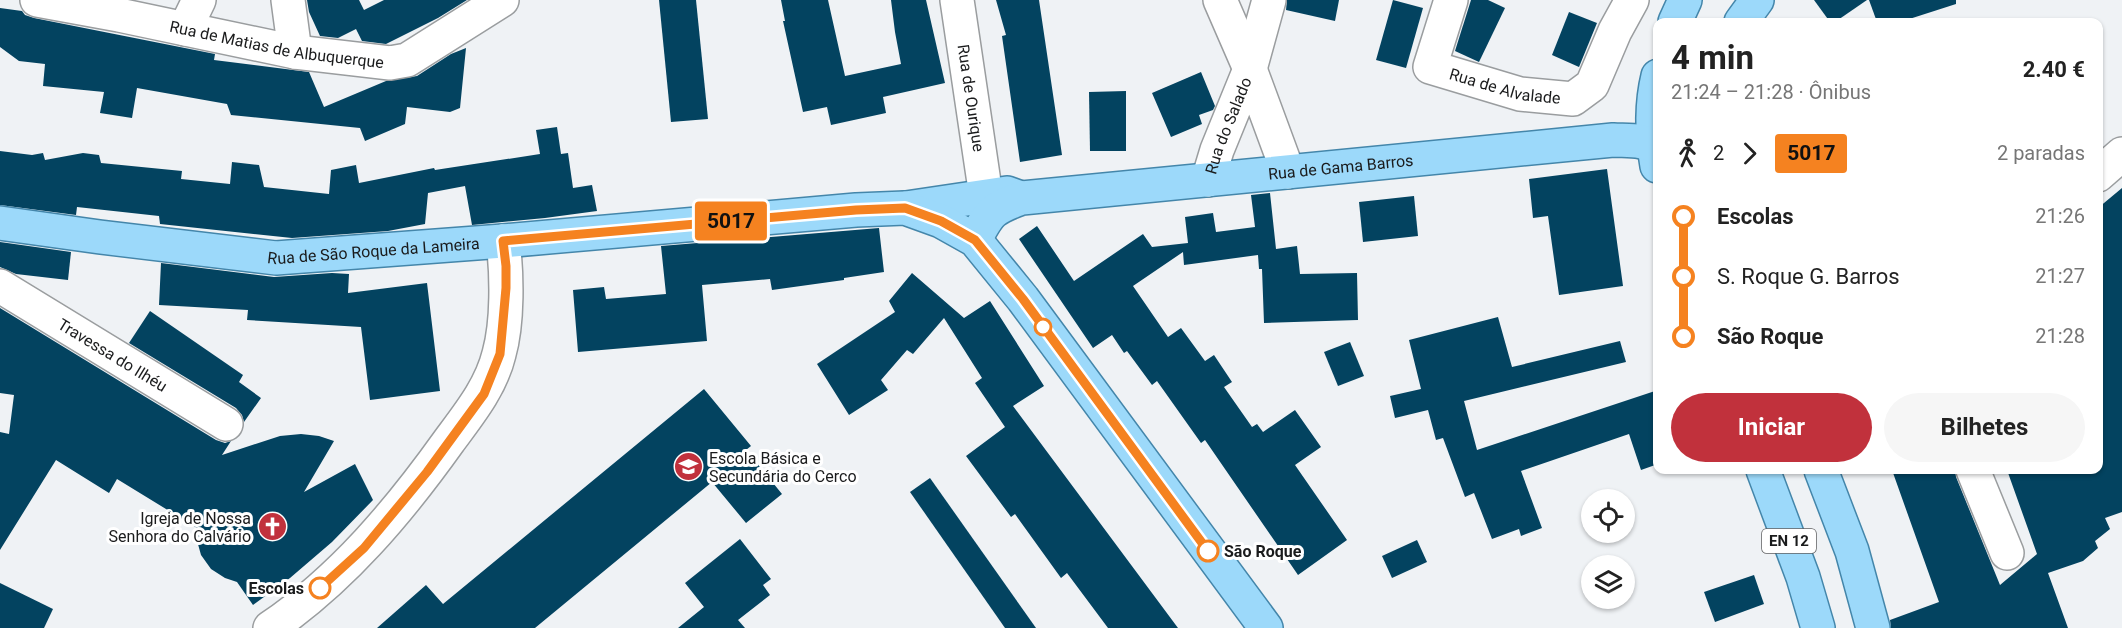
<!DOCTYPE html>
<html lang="pt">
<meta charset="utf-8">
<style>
:root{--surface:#fff;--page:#f6f6f6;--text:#222;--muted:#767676;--accent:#c1313c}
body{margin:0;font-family:Roboto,sans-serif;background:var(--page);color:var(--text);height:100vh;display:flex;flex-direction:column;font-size:22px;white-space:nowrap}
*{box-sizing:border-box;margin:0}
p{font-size:20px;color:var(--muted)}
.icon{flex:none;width:33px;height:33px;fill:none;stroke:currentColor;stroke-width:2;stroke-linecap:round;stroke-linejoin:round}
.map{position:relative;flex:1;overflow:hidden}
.drawer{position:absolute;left:1653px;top:18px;width:450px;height:456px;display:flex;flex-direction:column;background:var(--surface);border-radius:12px;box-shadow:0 2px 4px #0004}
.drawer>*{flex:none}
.badge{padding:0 12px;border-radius:4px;font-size:21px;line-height:39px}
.controls{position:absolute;left:1581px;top:489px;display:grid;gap:12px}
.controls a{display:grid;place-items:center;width:54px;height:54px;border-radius:50%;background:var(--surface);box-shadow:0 2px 4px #0004;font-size:30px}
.map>.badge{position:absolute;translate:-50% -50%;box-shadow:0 0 0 3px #fff}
.legs{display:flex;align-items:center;gap:9px;height:66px;padding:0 18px;font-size:20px}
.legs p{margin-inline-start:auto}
.head{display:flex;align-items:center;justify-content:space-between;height:102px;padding:0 18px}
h1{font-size:33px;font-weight:700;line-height:45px}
.primary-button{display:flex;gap:12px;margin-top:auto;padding:12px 18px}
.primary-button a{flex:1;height:69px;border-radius:36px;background:var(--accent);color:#fff;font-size:24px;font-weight:700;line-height:69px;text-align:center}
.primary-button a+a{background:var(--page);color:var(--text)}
ul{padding:0 18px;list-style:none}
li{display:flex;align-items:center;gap:21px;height:60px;font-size:22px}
li i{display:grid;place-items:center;width:9px;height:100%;margin:0 8px;background:currentColor}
li i::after{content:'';width:15px;height:15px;margin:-8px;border:4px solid;border-radius:50%;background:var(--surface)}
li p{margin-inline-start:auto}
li:first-child i{background:linear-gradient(#0000 50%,currentColor 0)}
li:last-child i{background:linear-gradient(currentColor 50%,#0000 0)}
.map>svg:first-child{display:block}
.building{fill:#034360}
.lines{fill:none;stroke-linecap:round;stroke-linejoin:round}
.minor-casing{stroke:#9a9d9f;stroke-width:36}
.major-casing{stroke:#4486aa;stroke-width:36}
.minor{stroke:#fff;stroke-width:33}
.major{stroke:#9cd9fa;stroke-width:33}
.line-1-casing{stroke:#fff;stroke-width:14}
.line-1{stroke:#f58220;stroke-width:9}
.stop-1-dot{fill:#fff;stroke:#f58220;stroke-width:3}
.labels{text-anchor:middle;stroke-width:6;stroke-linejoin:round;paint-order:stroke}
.shield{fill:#fff;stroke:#5f5f60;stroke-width:1.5}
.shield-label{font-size:15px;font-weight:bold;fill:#1a1b1c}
.street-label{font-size:16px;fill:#1a1b1c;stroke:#fff}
.poi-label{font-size:16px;fill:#1a1b1c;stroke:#fff;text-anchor:start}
.stop-label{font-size:16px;font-weight:bold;fill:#1a1b1c;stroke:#fff;text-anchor:start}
</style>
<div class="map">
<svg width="2122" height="628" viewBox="0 0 2122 628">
<rect width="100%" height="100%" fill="#eff2f5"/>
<!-- building -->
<g class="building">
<polygon points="307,0 359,0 364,10 384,0 467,0 438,18 386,44 362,41 356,29 338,38 320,36 309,12"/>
<polygon points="659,0 696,0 708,119 671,122"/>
<polygon points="781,0 828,0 845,76 901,64 895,32 891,0 926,0 945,83 883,97 886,113 831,125 827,107 803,112 783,21 785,21"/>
<polygon points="996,0 1039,0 1062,155 1020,162 1002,36 1006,35"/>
<polygon points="1287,0 1339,0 1335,21 1286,10"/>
<polygon points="1393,0 1423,8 1406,68 1376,60"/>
<polygon points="1471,0 1488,0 1505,8 1479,62 1455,51"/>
<polygon points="1814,0 1867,0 1835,22 1830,22"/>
<polygon points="1869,0 1956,0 1956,4 1900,22 1877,22"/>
<polygon points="0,8 22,11 25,15 34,18 215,54 214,60 309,72 324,107 386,81 417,76 451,54 466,48 460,108 450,112 407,107 405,124 365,141 360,128 231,115 227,104 137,88 132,118 100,113 104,92 43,86 45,64 19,61 0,47"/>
<polygon points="1569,12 1597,23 1579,67 1552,55"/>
<polygon points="1201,72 1215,106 1213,110 1199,115 1202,124 1171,137 1152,93"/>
<polygon points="1126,91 1126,151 1090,151 1089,92"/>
<polygon points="557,127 561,154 568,153 573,188 592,185 597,211 545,218 472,225 465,186 428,193 425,224 388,231 292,238 160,224 159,216 77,207 76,215 0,205 0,151 32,155 43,153 45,160 83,153 99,155 101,163 182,171 181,179 230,184 232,162 259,165 264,187 329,194 331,170 356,165 359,183 434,168 435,170 540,154 536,130"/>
<polygon points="1607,169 1623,286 1559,295 1548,216 1533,218 1529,179"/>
<polygon points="2122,188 2122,512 2105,518 2110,529 2095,541 2098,548 2083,561 2048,573 2068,628 1891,628 1890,620 1939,602 1892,470 1955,470 1956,477 2000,585 2037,554 2007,470 2098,470 2098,208"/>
<polygon points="1270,193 1276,249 1297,246 1300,274 1357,273 1358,320 1264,323 1262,269 1259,269 1258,255 1184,265 1183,252 1133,286 1168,337 1181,328 1205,361 1214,355 1232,382 1224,387 1252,427 1257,424 1263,432 1295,410 1321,447 1295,465 1347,540 1298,575 1205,440 1201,443 1157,381 1152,385 1127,351 1124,353 1112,335 1093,348 1019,239 1037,226 1074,281 1143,234 1152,247 1188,243 1185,217 1213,213 1216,232 1255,227 1251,195"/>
<polygon points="1414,196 1418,236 1363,242 1359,202"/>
<polygon points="879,228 884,272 844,278 844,280 772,290 770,279 702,285 707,341 578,352 573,290 604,287 606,299 666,294 661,246"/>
<polygon points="0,242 71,252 68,280 16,274 0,267"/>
<polygon points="161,263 274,277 332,273 349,274 348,293 427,283 440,391 370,400 361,327 247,320 248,310 159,305"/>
<polygon points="912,273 964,318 990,301 1044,386 1013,406 1178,628 1108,628 1067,573 1061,578 1015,514 1011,517 966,456 1005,427 975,383 982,378 944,318 913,354 907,350 881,380 888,390 849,415 817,364 895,312 889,301"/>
<polygon points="0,308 216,440 225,443 231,441 222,455 280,436 301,434 319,436 334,441 304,492 355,464 373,500 332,542 290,578 253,605 237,582 225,578 211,569 201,555 196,537 197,528 117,479 109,493 56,460 0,550 0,432 9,434 14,395 0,393"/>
<polygon points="150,311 243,375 239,382 261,398 244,422 242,415 236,408 129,343"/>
<polygon points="1498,317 1512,367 1620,341 1626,362 1464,401 1477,450 1658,390 1658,464 1641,470 1629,434 1521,471 1542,528 1521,536 1519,529 1492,539 1474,493 1465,497 1443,438 1436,440 1428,410 1395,418 1390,396 1421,389 1409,340"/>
<polygon points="1350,342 1364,376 1338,386 1324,352"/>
<polygon points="704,389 751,446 746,450 782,494 746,523 712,482 535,628 377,628 426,585 443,604"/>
<polygon points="930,478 1036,628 1005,628 910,492"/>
<polygon points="740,539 771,579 763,585 770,595 738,620 745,628 678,628 704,607 685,583"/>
<polygon points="1417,540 1427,562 1392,578 1382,556"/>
<polygon points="1754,575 1764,604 1715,622 1704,592"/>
<polygon points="0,583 53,609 44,628 0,628"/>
</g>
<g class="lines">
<defs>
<g id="minor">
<path id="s1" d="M37,0l82,15 176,37 95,11 17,-3 95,-60"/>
<polyline points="288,0 295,52"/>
<path id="s2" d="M957,0l29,196"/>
<polyline points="1220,0 1250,69"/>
<path id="s3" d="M1451,0l-21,67 90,27 53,5 19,-14 23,-54 17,-31"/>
<polyline points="185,29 199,0"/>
<polyline points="1250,69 1269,0"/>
<polyline points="2098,175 2122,154"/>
<path id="s4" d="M1208,180l9,-30 33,-81 38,103"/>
<path id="s5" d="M0,286l226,138"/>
<polyline points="1973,470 2007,553"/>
<path d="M270,628c72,-49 129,-117 179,-187 20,-27 42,-54 50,-87 9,-32 8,-80 4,-113"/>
</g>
<g id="major">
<polyline points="1675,22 1685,0"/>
<polyline points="1741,22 1757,0"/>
<path d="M1657,166c-5,-29 -6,-61 1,-90"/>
<polyline points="906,208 1007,193 1018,197"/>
<path id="s6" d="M0,223l100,14 176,21 227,-17 353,-31 49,-2 36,13 34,19 48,59 243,329"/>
<path id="s7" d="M975,240c14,-28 18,-32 47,-42l591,-58c15,1 32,-1 45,9"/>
<polyline points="1763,470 1803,577 1818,628"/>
<polyline points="1821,470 1852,551 1873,628"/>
</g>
</defs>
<!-- minor casing -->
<use href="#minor" class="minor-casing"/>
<!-- major casing -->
<use href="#major" class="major-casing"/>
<!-- minor -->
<use href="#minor" class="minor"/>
<!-- major -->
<use href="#major" class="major"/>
</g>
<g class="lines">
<defs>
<polyline id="line-1" points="320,588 364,548 427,472 484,394 500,354 506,288 506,266 503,241 856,210 905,208 941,221 975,240 1023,299 1208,551"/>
</defs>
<!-- line-1 casing -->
<use href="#line-1" class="line-1-casing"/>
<!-- line-1 -->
<use href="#line-1" class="line-1"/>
</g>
<!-- icons -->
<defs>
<symbol id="school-disc" viewBox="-11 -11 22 22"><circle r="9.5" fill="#c1313c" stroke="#fff"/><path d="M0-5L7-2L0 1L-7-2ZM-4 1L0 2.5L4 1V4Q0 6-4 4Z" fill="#fff"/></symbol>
<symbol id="church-disc" viewBox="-11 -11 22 22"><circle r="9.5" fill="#c1313c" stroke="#fff"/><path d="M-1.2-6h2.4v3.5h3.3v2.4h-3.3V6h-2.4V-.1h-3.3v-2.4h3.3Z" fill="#fff"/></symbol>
</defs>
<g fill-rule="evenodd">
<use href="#school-disc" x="672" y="450" width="33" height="33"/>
<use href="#church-disc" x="256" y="510" width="33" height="33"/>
</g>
<!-- markers -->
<g class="stop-1-dot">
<circle cx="1043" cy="327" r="8"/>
<circle cx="1208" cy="551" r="10"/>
<circle cx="320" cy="588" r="10"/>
</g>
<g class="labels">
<!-- shield labels -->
<rect class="shield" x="1762" y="529" width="54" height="24" rx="4.5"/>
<g class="shield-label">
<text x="1789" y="546">EN 12</text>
</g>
<!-- street labels -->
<g class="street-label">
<text dy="6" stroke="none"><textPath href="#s1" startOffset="244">Rua de Matias de Albuquerque</textPath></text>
<text dy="6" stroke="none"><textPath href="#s3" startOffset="148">Rua de Alvalade</textPath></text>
<text dy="6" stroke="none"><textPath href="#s2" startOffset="99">Rua de Ourique</textPath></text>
<text dy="6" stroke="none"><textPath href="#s4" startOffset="58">Rua do Salado</textPath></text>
<text dy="6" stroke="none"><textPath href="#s7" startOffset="386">Rua de Gama Barros</textPath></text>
<text dy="6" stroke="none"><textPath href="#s6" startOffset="376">Rua de São Roque da Lameira</textPath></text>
<text dy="6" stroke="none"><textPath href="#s5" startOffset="132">Travessa do Ilhéu</textPath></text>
</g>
<!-- poi labels -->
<g class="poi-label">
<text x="709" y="464">Escola Básica e<tspan x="709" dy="18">Secundária do Cerco</tspan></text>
<text x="251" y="524" text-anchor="end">Igreja de Nossa<tspan x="251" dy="18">Senhora do Calvário</tspan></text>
</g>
<!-- stop labels -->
<g class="stop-label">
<text x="1224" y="557">São Roque</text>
<text x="304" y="594" text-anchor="end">Escolas</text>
</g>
</g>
</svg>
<div class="controls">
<a><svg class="icon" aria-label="locate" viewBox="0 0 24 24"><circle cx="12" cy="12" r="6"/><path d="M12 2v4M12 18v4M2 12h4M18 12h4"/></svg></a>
<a><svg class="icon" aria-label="layers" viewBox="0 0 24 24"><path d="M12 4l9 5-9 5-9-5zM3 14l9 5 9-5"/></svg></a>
</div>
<b class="badge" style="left:731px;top:221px;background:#f58220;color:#111">5017</b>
<section class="drawer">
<div class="head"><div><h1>4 min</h1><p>21:24 – 21:28 · Ônibus</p></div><b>2.40 €</b></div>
<div class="legs"><svg class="icon" aria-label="walk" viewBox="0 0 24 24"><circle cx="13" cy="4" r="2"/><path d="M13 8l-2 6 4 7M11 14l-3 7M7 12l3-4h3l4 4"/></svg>2<svg class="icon" aria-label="forward" viewBox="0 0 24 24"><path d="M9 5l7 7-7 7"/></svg><b class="badge" style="background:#f58220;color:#111">5017</b><p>2 paradas</p></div>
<ul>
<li><i style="color:#f58220"></i><b>Escolas</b><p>21:26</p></li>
<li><i style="color:#f58220"></i><span>S. Roque G. Barros</span><p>21:27</p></li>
<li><i style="color:#f58220"></i><b>São Roque</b><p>21:28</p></li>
</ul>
<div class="primary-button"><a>Iniciar</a><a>Bilhetes</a></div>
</section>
</div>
